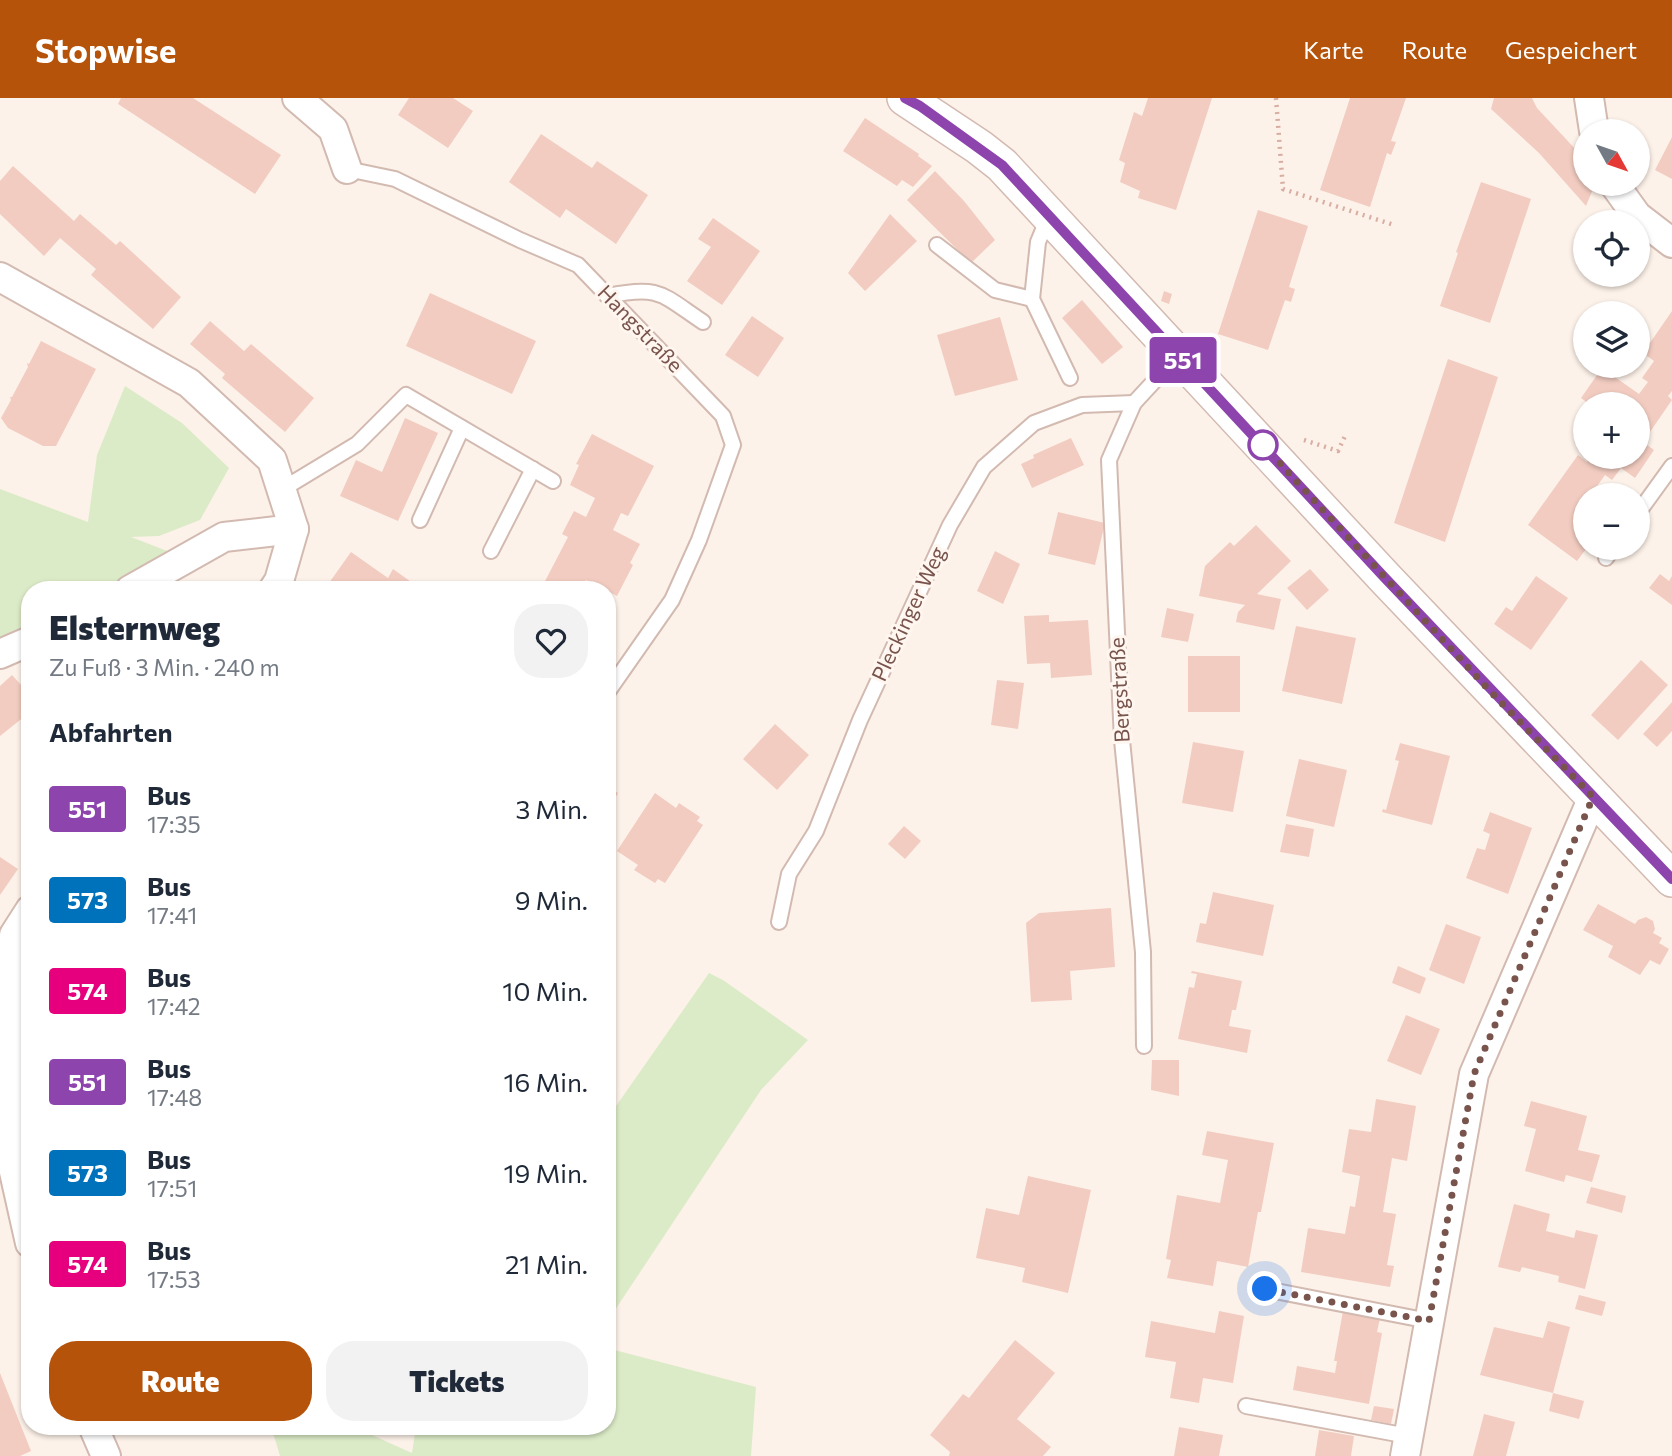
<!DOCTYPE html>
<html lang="de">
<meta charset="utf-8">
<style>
:root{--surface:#fff;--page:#f2f2f3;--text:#1f2937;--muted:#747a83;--accent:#b45309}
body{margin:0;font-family:Commissioner,sans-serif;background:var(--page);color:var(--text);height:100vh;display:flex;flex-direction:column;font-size:26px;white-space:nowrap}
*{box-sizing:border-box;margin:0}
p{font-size:23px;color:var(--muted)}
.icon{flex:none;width:38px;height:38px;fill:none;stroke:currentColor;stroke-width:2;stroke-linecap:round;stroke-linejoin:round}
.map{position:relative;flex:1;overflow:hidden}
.side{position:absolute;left:21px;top:483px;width:595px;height:854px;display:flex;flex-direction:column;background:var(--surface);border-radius:28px;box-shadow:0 2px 5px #0004}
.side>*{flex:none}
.badge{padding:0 14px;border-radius:5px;font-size:24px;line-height:46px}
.needle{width:46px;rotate:130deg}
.tools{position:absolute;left:1573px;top:21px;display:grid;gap:14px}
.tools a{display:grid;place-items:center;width:77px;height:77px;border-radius:50%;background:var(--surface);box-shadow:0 2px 5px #0004;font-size:35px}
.you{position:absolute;width:35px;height:35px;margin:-18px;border:5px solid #fff;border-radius:50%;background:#1a73e8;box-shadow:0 0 0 10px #1a73e833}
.map>.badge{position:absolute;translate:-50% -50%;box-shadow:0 0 0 4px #fff}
h2{padding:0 28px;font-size:26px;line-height:63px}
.round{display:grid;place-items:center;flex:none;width:74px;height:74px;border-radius:28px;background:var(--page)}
.overview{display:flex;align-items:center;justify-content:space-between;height:119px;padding:0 28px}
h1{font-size:33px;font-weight:800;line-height:52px}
.primary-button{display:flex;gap:14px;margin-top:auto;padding:14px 28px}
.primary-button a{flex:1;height:80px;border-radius:28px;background:var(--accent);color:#fff;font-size:28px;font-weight:800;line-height:80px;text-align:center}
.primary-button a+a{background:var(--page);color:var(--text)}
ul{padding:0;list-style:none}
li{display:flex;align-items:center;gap:21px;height:91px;padding:0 28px}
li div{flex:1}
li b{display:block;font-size:26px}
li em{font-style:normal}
li .badge{min-width:77px;font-weight:700;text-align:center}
header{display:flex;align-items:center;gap:42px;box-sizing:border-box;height:98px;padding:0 35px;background:var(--accent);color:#fff}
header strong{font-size:33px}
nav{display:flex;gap:38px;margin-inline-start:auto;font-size:24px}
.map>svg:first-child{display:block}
.green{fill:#dcebc7}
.building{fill:#f2ccc1}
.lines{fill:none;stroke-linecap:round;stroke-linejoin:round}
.service-casing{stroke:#d2bab1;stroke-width:18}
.minor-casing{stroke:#d2bab1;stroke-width:32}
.tertiary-casing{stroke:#d2bab1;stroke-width:38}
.path{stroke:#d8aea3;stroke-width:4.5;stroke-dasharray:2 5;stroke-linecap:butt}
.service{stroke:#fff;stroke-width:14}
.minor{stroke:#fff;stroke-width:28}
.tertiary{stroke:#fff;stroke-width:35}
.line-casing{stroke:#fff;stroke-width:16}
.line{stroke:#8e44ad;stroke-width:10}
.walk{stroke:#78544c;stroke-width:7;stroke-dasharray:0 12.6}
.stop-dot{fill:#fff;stroke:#8e44ad;stroke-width:3.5}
.labels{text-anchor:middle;stroke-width:6;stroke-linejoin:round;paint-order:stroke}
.street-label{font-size:21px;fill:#78544c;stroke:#fff6f0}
</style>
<header>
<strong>Stopwise</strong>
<nav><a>Karte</a><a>Route</a><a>Gespeichert</a></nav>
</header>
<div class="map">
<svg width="1672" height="1358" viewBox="0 0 1672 1358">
<rect width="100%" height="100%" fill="#fdf2e9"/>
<!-- green -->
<g class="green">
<polygon points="125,288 182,325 229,370 200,422 159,438 131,439 175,456 103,492 30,492 30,528 0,543 0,391 88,424 97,357"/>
<polygon points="709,875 723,882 808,942 761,992 607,1224 607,1021"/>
<polygon points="607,1250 756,1289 751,1358 280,1358 271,1328 352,1328 412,1355 416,1328 607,1328"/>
</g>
<!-- building -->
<g class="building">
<polygon points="121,0 193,0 281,57 255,96 118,6"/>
<polygon points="409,0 453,0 473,13 448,50 398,17"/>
<polygon points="1148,0 1212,0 1176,112 1138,100 1140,93 1120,84 1125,65 1119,62 1134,14 1142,18"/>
<polygon points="1350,0 1406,0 1391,43 1396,44 1391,57 1387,55 1370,109 1320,92"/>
<polygon points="1494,0 1532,0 1537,10 1579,55 1586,74 1586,86 1591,86 1593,91 1586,108 1539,55 1491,11"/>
<polygon points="865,20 919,56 918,58 932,68 913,89 902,82 897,88 843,53"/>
<polygon points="541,36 592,70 597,63 648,97 616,146 566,111 560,120 509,84"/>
<polygon points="1672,39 1672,81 1655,72"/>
<polygon points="13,68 74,123 80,116 116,147 120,143 181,199 153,231 91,177 96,171 60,140 44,158 0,116 0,83"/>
<polygon points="935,73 964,103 995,142 971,165 907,102"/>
<polygon points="1481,84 1531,101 1490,225 1440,208 1458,155 1456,154"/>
<polygon points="1258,112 1308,128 1289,189 1295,191 1291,204 1285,202 1268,252 1218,236"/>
<polygon points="890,116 917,143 865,193 848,175"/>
<polygon points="713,120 760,153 722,207 687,183 711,149 698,141"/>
<polygon points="1164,193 1172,196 1169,206 1161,203"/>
<polygon points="430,195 536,243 512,296 406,248"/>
<polygon points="1082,202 1123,249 1102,266 1062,220"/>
<polygon points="1672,213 1672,293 1668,298 1672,302 1643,344 1654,352 1635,380 1621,370 1612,382 1605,377 1595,391 1604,397 1586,397 1586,451 1577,463 1528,427 1578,357 1587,364 1591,359 1638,359 1638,306 1589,306 1581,300 1602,270 1639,296 1648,284 1642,280 1654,263 1643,255"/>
<polygon points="752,218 784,240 758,279 725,257"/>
<polygon points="1000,219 1018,282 955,298 937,237"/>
<polygon points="210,223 244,253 251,246 314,300 285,334 222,280 225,276 190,246"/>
<polygon points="41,243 96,271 56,348 43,348 8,330 1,320 11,302 10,299 12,299 28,269 27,265 29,266"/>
<polygon points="1448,261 1498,279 1445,444 1394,425"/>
<polygon points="405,320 438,335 398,423 340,398 356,362 382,374"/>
<polygon points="1586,321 1586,345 1574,337"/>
<polygon points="592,336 654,368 628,418 621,415 613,432 640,446 630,465 633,467 617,498 586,482 582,492 551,492 543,487 568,439 562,436 574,413 586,419 595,400 570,387 579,367 576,366"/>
<polygon points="1071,340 1084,367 1032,390 1021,366 1034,360 1033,357"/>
<polygon points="1058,414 1105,425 1095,467 1048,456"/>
<polygon points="1256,427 1291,463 1257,496 1281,501 1274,532 1236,524 1238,514 1245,507 1199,498 1205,468 1230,444 1234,448"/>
<polygon points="995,453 1020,466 1003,506 977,493"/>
<polygon points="351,454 388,480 393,471 414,486 410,492 324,492"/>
<polygon points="1310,471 1329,492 1307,512 1287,490"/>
<polygon points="1660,476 1669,483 1672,478 1672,507 1649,490"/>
<polygon points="1536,478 1568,500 1531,552 1494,526 1506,509 1512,513"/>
<polygon points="1167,510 1194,516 1188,544 1161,539"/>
<polygon points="1049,517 1049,524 1088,522 1092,577 1051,580 1050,565 1027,566 1024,518"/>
<polygon points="1296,528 1356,540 1342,606 1282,593"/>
<rect x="1188" y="558" width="52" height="56"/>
<polygon points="1641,562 1668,587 1618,642 1591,617"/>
<polygon points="12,577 30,597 30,614 0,638 0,588"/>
<polygon points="997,582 1024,585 1018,631 991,627"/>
<polygon points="1672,604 1672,633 1657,649 1643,636"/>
<polygon points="775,626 809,657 777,692 743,661"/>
<polygon points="1193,644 1244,653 1233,714 1182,705"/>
<polygon points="1400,645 1450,658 1432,727 1382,714 1383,711 1386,712 1399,663 1395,662"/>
<polygon points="1299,661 1347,672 1334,729 1286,718"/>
<polygon points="607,688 618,695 611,707 615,710 607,721"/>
<polygon points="655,695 676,710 679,705 700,719 697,723 703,727 665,785 658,781 655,785 634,772 638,767 617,753"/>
<polygon points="1490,714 1532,730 1508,796 1466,780 1477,750 1485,752 1490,736 1483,733"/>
<polygon points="1286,726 1314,731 1309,759 1280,754"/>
<polygon points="904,728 921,743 905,761 888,746"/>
<polygon points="0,759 18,771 0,797"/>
<polygon points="1213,794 1274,807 1263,858 1196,844 1200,825 1206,826"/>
<polygon points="1598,806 1635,826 1638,822 1646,819 1653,823 1655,831 1653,835 1662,840 1659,845 1669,851 1660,867 1650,862 1640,877 1608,859 1613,848 1583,832"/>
<polygon points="1111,810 1115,869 1070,873 1072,902 1031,904 1026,825 1039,815"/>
<polygon points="1446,826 1481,839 1464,886 1429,872"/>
<polygon points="1398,868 1426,880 1420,896 1392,885"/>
<polygon points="1192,873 1242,883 1236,912 1232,912 1229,928 1251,932 1247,955 1178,941 1189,889 1194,890 1197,876 1191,875"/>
<polygon points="1406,917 1440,931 1421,977 1387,963"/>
<polygon points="1152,962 1179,962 1179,998 1151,992"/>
<polygon points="1376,1001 1416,1008 1407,1063 1392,1060 1383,1114 1396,1116 1387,1167 1394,1168 1390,1189 1301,1174 1308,1130 1345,1136 1350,1108 1355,1109 1360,1078 1342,1074 1349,1031 1371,1034"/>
<polygon points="1531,1003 1587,1018 1578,1052 1600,1057 1592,1084 1566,1077 1564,1084 1525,1073 1536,1031 1524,1028"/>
<polygon points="1207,1033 1274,1045 1261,1114 1258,1114 1248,1169 1217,1163 1213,1188 1167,1180 1171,1162 1166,1161 1177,1097 1220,1105 1228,1062 1202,1057"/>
<polygon points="1028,1078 1091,1092 1068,1195 1022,1184 1025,1170 976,1160 986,1110 1019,1117"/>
<polygon points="1591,1089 1626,1098 1622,1115 1586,1105"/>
<polygon points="1514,1106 1550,1116 1546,1133 1574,1140 1576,1132 1598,1137 1585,1191 1558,1184 1559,1178 1522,1169 1520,1174 1498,1169"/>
<polygon points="1579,1197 1606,1204 1602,1218 1575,1211"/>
<polygon points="1219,1213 1244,1218 1233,1285 1203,1280 1199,1305 1170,1300 1176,1264 1145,1259 1151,1223 1215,1235"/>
<polygon points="1343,1213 1380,1220 1377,1234 1382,1235 1369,1306 1293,1292 1297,1268 1335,1275 1337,1263 1334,1263"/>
<polygon points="1548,1223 1570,1229 1553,1295 1584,1303 1579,1321 1549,1313 1553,1295 1480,1277 1494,1229 1543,1240"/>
<polygon points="1015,1242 1055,1275 1017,1321 1051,1349 1043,1358 949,1358 950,1354 930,1337 963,1296 969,1300"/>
<polygon points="0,1275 31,1353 20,1358 0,1358"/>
<polygon points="1374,1308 1394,1311 1391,1326 1371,1322"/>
<polygon points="1484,1316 1515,1324 1506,1358 1473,1358"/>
<polygon points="1179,1329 1223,1337 1219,1358 1174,1358"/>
<polygon points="1319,1332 1354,1338 1351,1358 1315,1358"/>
</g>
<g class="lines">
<defs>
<g id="service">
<polyline points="347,71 395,81 520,142 578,167 723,318 733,347 699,442 672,502 607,595"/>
<polyline points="1048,120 1038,144 1032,201 1070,280"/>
<polyline points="937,147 995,192 1032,201"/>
<path d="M607,198c53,-11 54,-2 96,26"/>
<polyline points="281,392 357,346 406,297 553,383"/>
<polyline points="1638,415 1672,368"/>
<polyline points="420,422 462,330"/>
<polyline points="491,453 533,371"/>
<polyline points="1606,460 1613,450"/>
<polyline points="779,824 789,776 816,733 860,622 950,427 984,369 1034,325 1082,307 1134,305"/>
<polyline points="1144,948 1143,854 1122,642 1109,362 1134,305 1159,278 1181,262"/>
<polyline points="1265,1191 1429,1223"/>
<polyline points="1246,1308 1408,1338"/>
</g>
<g id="minor">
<polyline points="297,0 333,31 347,71"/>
<polyline points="1589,0 1594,33"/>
<polyline points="1614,86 1637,118 1672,145"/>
<polyline points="0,179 189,285 272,362 294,431 279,483 273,492"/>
<polyline points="130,492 224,439 294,431"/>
<polyline points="0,556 30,543"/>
<polyline points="30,812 14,837 10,1056 30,1145"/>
<polyline points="93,1328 106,1358"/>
<polyline points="1405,1358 1474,976 1593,699"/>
</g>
<polyline id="tertiary" points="905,0 979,49 1002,67 1385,480 1672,781"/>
</defs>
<!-- service casing -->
<use href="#service" class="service-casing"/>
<!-- minor casing -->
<use href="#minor" class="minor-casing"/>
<!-- tertiary casing -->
<use href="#tertiary" class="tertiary-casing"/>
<!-- path -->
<g class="path">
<polyline points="1276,0 1283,91 1394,127"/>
<polyline points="1304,342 1338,353 1345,338"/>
</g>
<!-- service -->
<use href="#service" class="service"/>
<!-- minor -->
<use href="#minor" class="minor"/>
<!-- tertiary -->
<use href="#tertiary" class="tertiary"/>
</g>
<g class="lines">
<defs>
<polyline id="line" points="905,0 920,8 1002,67 1385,480 1672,781"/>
</defs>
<!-- line casing -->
<use href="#line" class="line-casing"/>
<!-- line -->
<use href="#line" class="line"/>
<!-- walk -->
<polyline class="walk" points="1263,347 1490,593 1593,699 1474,976 1429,1223 1265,1191"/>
</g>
<!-- markers -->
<circle class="stop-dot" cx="1263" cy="347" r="14"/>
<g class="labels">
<!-- street labels -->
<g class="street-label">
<text transform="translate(640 231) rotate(46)" y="7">Hangstraße</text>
<text transform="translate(909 516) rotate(-65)" y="7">Pleckinger Weg</text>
<text transform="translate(1120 592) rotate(-93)" y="7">Bergstraße</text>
</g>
</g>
</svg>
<div class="tools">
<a><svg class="needle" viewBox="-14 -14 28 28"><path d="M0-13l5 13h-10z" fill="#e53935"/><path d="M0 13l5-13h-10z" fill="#747a83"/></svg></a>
<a><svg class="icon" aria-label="locate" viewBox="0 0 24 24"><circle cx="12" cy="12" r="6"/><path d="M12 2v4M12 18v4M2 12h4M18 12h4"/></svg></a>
<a><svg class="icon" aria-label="layers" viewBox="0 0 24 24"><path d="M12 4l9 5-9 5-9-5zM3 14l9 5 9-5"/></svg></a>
<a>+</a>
<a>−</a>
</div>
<div class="you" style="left:1265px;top:1191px"></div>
<b class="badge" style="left:1183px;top:262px;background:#8e44ad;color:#fff">551</b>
<section class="side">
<div class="overview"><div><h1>Elsternweg</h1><p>Zu Fuß · 3 Min. · 240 m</p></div><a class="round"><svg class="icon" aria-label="heart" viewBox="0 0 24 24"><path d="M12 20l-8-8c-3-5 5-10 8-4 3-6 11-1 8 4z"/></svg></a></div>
<h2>Abfahrten</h2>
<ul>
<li><span class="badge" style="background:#8e44ad;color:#fff">551</span><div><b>Bus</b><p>17:35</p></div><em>3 Min.</em></li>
<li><span class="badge" style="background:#0072bc;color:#fff">573</span><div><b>Bus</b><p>17:41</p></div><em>9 Min.</em></li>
<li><span class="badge" style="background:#e6007e;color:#fff">574</span><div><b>Bus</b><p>17:42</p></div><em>10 Min.</em></li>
<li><span class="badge" style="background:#8e44ad;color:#fff">551</span><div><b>Bus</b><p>17:48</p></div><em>16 Min.</em></li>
<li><span class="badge" style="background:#0072bc;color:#fff">573</span><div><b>Bus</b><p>17:51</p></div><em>19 Min.</em></li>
<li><span class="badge" style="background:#e6007e;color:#fff">574</span><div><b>Bus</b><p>17:53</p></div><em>21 Min.</em></li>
</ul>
<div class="primary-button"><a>Route</a><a>Tickets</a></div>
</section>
</div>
